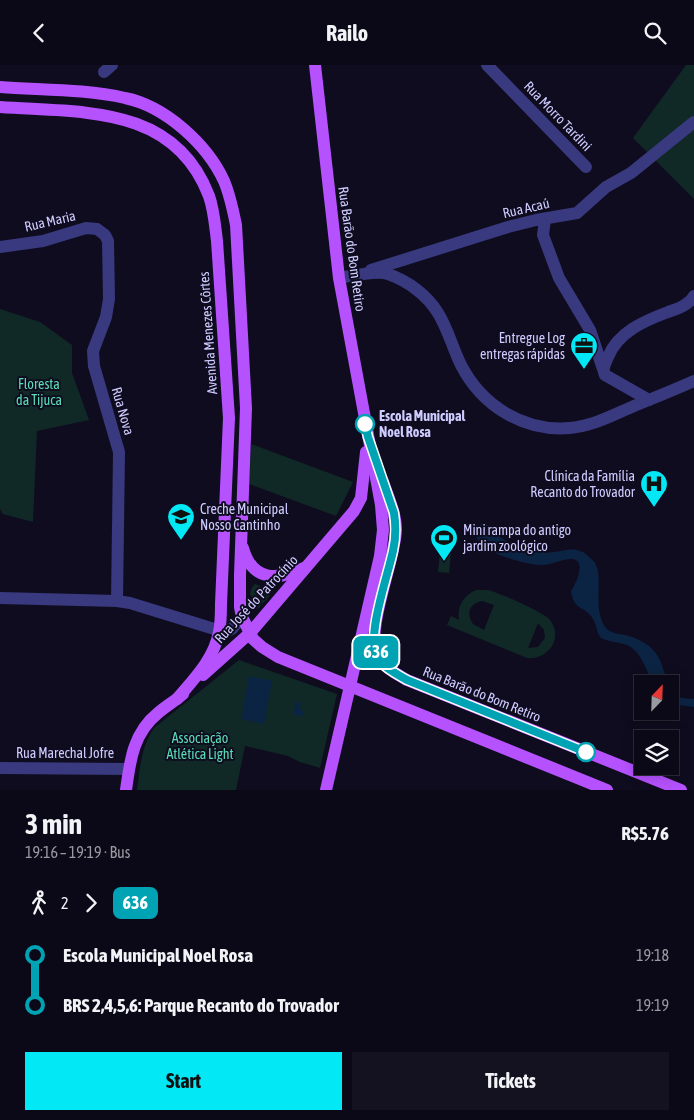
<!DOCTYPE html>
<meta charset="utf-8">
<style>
:root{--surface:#0b0917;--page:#141220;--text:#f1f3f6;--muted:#9a9aa1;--line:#2b2a36;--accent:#02e8f4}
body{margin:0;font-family:"Asap Condensed",sans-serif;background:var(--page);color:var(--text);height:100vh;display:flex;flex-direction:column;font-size:19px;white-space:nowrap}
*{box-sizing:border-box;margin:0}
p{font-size:16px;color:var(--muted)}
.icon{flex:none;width:28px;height:28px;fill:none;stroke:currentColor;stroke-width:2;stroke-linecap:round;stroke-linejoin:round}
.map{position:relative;height:725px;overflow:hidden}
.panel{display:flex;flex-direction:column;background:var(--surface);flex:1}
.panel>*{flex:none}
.badge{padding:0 10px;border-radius:8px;font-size:18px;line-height:32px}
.needle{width:32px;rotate:23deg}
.fabs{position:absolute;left:634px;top:610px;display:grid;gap:10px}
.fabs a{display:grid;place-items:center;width:45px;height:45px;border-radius:0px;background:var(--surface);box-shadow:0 2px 12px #0003,0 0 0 1px var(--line);font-size:25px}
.map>.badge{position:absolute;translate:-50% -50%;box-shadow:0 0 0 2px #fff}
.legs{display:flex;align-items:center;gap:8px;height:55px;padding:0 25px;font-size:16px}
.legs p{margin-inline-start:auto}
.head{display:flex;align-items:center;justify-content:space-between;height:85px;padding:0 25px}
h1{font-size:28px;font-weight:700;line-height:38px}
.cta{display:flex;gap:10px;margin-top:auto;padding:10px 25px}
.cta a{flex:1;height:58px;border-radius:0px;background:var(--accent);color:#111;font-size:20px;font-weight:700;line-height:58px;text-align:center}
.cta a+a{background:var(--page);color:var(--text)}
ul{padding:0 25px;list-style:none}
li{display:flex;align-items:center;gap:18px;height:50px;font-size:19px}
li i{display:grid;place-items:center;width:8px;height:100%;margin:0 6px;background:currentColor}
li i::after{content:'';width:12px;height:12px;margin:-6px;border:4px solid;border-radius:50%;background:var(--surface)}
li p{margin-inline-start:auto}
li:first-child i{background:linear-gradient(#0000 50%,currentColor 0)}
li:last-child i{background:linear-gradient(currentColor 50%,#0000 0)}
header{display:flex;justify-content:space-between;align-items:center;height:65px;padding:0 25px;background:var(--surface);font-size:22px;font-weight:700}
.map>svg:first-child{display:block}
.green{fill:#102927;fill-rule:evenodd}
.water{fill:#0c2443}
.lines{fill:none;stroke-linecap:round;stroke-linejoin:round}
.minor{stroke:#38397e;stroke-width:12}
.major{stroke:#b552fe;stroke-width:12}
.line-1-casing{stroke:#fff;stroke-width:11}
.line-1{stroke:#00a3b4;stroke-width:8}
.stop-1-dot{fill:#fff;stroke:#00a3b4;stroke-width:2.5}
.labels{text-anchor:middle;stroke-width:4;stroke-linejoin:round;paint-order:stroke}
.street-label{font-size:14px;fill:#cecbff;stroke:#0f0c1f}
.poi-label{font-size:14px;fill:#cecbff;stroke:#0f0c1f;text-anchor:end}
.park-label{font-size:14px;fill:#58ddb5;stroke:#0f0c1f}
.stop-label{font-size:14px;font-weight:bold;fill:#cecbff;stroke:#0f0c1f;text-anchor:start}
</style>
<header><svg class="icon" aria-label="back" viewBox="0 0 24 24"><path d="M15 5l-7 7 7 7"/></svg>Railo<svg class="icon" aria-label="search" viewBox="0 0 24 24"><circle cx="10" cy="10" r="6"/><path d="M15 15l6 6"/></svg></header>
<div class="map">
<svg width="694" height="725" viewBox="0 0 694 725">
<rect width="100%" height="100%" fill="#0f0c1f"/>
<!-- green -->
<g class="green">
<polygon points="686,0 694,0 694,134 633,73"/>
<polygon points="0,244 40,257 72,280 72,308 89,355 37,366 33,457 3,449 0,444"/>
<polygon points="251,379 353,417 336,451 249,419"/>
<polygon points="440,486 451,487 449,508 438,507"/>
<path d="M255,519l16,7c-2,6 -4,10 -10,13l-1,3 -3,2 -7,-9 2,-3 -2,-3 2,-7z"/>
<path d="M476,525c4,0 8,0 12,0 11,3 56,22 62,30 14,18 -2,40 -23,38l-80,-33 4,-9 8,4c-2,-14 4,-24 17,-30zM482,536l12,4 -10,25 -11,-6c-7,-10 -4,-21 9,-23zM538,558l6,7 1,8 -7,9 -10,1z"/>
<path d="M239,595l98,34 -17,74 -20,-6 -12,-6 -43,-10 -9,44h-99c3,-22 4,-43 17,-62z"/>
</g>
<!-- water -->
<g class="water">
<path d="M482,458c9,2 13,11 21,16 11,6 27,10 40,13 16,3 29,-9 44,3 2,2 6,5 8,8 9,16 -3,44 10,64 5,7 16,7 24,9 10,3 23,10 28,19 6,9 7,19 11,29h-15c-6,-13 -12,-33 -26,-39 -8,-3 -18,-3 -26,-7 -5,-6 -4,-13 -8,-19 -8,-14 -19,-7 -22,-28 5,-7 16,-31 1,-32 -8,-1 -21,6 -30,6 -15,0 -48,-10 -59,-19 -5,-5 -8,-10 -8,-17z"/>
<polygon points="249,611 272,616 264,659 241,654"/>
<path d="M670,625c6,9 14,8 24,9v8l-24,-3z"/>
<polygon points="296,637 301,638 300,643 304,648 302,651 293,650"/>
</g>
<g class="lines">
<!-- minor -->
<g class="minor">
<polyline points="487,0 586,102"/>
<polyline points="104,7 112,0"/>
<polyline points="545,154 543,170 559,213 590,265 603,304"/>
<polyline points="0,182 43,176 86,163 97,164 105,170 108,176 109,234 106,252 93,286 94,301 119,387 117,536"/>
<polyline points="371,205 508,162 536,155 577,148 606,122 631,108 694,57"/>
<path d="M339,213c13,-2 37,-8 49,-4 20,7 39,21 50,39 10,16 15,36 23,52 21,41 63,67 109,63 23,-2 43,-13 64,-22 20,-8 40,-16 60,-25"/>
<path d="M649,335l-44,-25c-3,-6 0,-11 3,-18 10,-25 36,-36 60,-45 9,-3 21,-7 26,-16"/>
<polyline points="0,533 117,536 130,538 224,567 232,564 242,552"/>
<polyline points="0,703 129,704"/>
</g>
<!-- major -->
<g class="major">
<polyline points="315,0 339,213 381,440 383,465 380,491 326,725"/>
<path d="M0,22c40,3 86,2 125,11 40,8 82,46 99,83 6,14 9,29 12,44l10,183 -6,167v32l2,10 11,22 9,8 16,10 329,133"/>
<path d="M0,42c81,6 174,-3 209,89 5,14 6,30 8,45l12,177 -8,186c0,9 0,19 -2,28 -5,27 -25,47 -42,67"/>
<path d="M383,417c5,15 13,31 13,48 -1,31 -32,102 -18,127 6,11 19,17 29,23l274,110"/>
<path d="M243,483c9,33 34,33 61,20"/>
<polyline points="203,610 250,568 354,446 361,433 366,387"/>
<path d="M126,725c4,-29 7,-57 32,-77 8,-7 17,-12 25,-19"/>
</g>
</g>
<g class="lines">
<defs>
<path id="line-1" d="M365,359l3,13 26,76c2,13 2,25 -1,38 -5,24 -27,85 -16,106 7,11 20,17 30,23l179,72"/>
</defs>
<!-- line-1 casing -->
<use href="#line-1" class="line-1-casing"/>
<!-- line-1 -->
<use href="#line-1" class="line-1"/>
</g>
<!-- icons -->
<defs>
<symbol id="office-pin" viewBox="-11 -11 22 30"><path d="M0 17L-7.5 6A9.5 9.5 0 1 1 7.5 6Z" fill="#02e8f4" stroke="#0f0c1f"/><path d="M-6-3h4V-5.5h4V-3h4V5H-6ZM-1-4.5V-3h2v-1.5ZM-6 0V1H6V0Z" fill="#111"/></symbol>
<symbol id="hospital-pin" viewBox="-11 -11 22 30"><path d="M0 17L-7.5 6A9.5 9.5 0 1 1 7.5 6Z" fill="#02e8f4" stroke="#0f0c1f"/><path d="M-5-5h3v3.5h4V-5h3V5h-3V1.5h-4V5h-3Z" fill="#111"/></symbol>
<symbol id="school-pin" viewBox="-11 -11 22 30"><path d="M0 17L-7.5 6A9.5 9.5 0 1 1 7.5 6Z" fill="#02e8f4" stroke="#0f0c1f"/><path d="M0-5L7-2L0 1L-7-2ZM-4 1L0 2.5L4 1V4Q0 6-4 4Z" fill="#111"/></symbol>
<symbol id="stadium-pin" viewBox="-11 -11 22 30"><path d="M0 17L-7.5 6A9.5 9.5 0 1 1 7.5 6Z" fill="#02e8f4" stroke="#0f0c1f"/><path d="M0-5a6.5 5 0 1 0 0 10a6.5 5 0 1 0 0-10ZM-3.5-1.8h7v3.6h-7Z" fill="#111"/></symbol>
</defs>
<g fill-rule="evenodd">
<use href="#office-pin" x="568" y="265" width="32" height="43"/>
<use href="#hospital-pin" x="638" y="403" width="32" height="43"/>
<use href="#school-pin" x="165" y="436" width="32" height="43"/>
<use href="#stadium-pin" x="428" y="457" width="32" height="43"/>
</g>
<!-- markers -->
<g class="stop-1-dot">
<circle cx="365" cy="359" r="9"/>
<circle cx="586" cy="687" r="9"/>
</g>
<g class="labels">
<!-- street labels -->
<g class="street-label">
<text transform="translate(558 51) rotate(46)" y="5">Rua Morro Tardini</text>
<text transform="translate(526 143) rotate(-13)" y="5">Rua Acaú</text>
<text transform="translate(50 156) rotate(-13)" y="5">Rua Maria</text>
<text transform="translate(352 184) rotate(82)" y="5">Rua Barão do Bom Retiro</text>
<text transform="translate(208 268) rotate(-94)" y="5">Avenida Menezes Côrtes</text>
<text transform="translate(123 346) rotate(74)" y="5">Rua Nova</text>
<text transform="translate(256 534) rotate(-47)" y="5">Rua José do Patrocínio</text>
<text transform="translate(482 629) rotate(22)" y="5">Rua Barão do Bom Retiro</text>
<text x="65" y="693">Rua Marechal Jofre</text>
</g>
<!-- poi labels -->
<g class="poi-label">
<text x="565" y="278">Entregue Log<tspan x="565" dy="16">entregas rápidas</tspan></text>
<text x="635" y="416">Clínica da Família<tspan x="635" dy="16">Recanto do Trovador</tspan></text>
<text x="200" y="449" text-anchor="start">Creche Municipal<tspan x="200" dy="16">Nosso Cantinho</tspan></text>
<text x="463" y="470" text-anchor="start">Mini rampa do antigo<tspan x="463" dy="16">jardim zoológico</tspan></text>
</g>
<!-- park labels -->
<g class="park-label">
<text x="39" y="324">Floresta<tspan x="39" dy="16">da Tijuca</tspan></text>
<text x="200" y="678">Associação<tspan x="200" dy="16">Atlética Light</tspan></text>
</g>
<!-- stop labels -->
<g class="stop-label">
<text x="379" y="356">Escola Municipal<tspan x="379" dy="16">Noel Rosa</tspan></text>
</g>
</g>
</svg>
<div class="fabs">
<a><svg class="needle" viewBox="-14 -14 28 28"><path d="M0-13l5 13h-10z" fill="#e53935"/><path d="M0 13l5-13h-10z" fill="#9a9aa1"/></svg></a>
<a><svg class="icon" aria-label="layers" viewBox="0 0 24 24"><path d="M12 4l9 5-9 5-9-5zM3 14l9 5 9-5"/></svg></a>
</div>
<b class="badge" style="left:376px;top:587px;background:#00a3b4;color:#fff">636</b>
</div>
<section class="panel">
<div class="head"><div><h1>3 min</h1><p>19:16 – 19:19 · Bus</p></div><b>R$5.76</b></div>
<div class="legs"><svg class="icon" aria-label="walk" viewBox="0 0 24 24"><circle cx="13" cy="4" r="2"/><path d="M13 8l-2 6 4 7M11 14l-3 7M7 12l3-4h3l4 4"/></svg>2<svg class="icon" aria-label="forward" viewBox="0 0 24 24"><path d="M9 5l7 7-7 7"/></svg><b class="badge" style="background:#00a3b4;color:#fff">636</b></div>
<ul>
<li><i style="color:#00a3b4"></i><b>Escola Municipal Noel Rosa</b><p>19:18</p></li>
<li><i style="color:#00a3b4"></i><b>BRS 2,4,5,6: Parque Recanto do Trovador</b><p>19:19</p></li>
</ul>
<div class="cta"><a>Start</a><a>Tickets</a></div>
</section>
